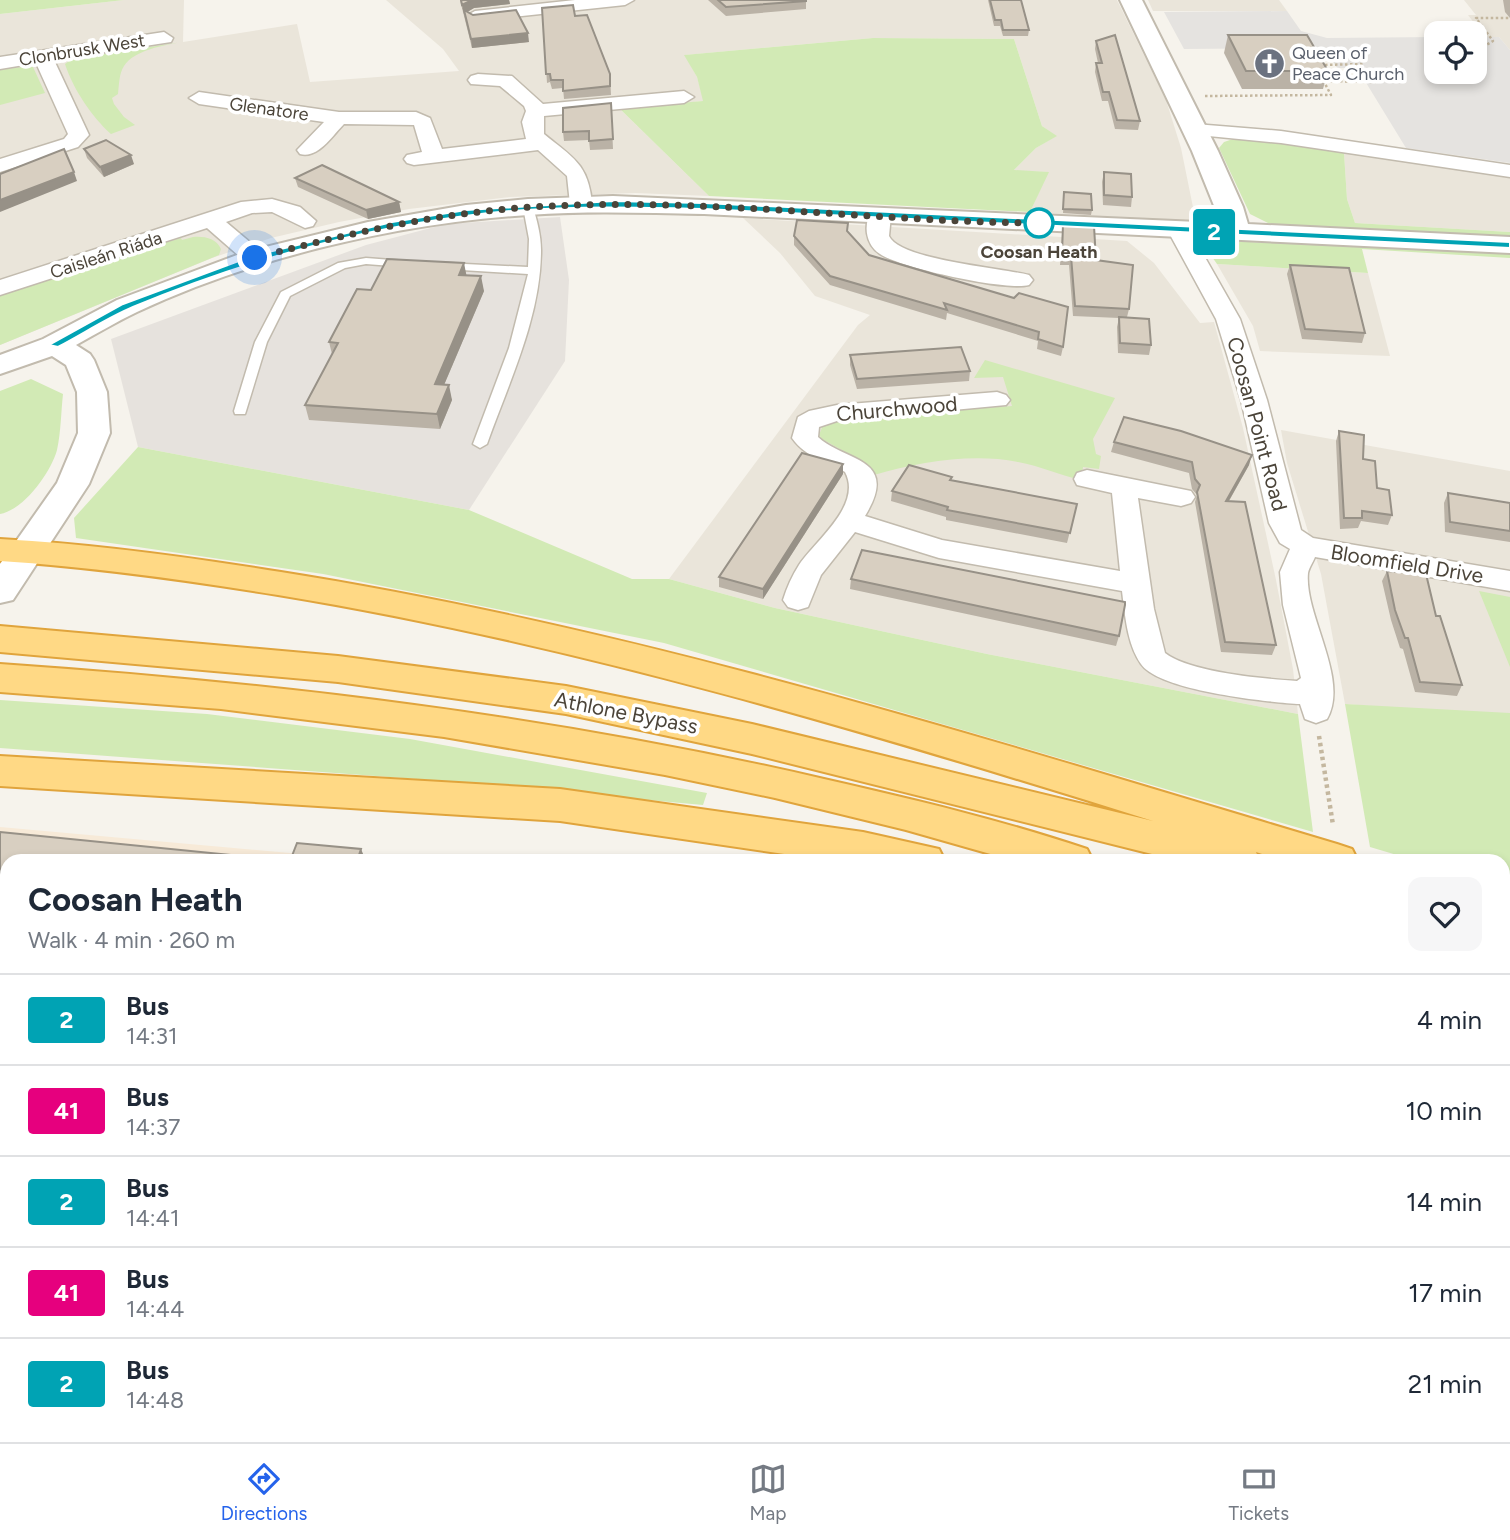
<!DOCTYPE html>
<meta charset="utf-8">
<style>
:root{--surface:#fff;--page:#f6f6f7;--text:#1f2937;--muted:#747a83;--line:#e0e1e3;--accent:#2563eb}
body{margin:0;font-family:Figtree,sans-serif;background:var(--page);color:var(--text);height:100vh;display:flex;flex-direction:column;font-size:26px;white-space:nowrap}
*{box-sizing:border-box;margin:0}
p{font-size:23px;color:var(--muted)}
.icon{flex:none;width:38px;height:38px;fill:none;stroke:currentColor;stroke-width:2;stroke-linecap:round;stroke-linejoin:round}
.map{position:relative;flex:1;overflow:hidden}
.side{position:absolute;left:0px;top:854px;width:1510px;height:588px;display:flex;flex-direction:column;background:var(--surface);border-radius:21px 21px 0 0;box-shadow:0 4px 10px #0003}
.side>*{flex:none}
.badge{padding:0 14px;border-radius:5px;font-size:24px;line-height:46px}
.buttons{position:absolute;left:1424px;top:21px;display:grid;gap:14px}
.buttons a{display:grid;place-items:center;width:63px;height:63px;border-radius:14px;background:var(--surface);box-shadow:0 4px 10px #0003;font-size:35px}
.you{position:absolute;width:35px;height:35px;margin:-18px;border:5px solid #fff;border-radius:50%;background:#1a73e8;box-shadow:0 0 0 10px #1a73e833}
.map>.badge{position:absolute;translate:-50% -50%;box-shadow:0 0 0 4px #fff}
.round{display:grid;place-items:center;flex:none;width:74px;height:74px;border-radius:14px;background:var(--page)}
.headline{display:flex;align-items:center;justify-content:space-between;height:119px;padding:0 28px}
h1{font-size:33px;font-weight:700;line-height:52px}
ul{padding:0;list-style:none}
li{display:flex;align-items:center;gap:21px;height:91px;padding:0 28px;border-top:2px solid var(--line)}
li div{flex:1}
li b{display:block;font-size:26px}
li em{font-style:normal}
li .badge{min-width:77px;font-weight:700;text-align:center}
.menu{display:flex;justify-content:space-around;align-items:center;height:98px;border-top:2px solid var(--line);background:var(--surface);font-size:19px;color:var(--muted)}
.menu a{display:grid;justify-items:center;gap:4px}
.menu .active{color:var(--accent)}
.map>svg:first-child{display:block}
.residential{fill:#eae5da}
.commercial{fill:#f7ead8}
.industrial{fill:#e6e2dd}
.green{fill:#d2eab5}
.parking{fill:#e5e3e0}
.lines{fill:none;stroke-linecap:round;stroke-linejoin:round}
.service-casing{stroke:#c2bbae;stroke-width:3}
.minor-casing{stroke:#c2bbae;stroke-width:3}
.tertiary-casing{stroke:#c2bbae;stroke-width:4}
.trunk-casing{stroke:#e0a43c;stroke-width:4}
.path-far1{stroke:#c4b79f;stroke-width:2.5;stroke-dasharray:2.5 2.5;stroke-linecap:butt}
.path{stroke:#c4b79f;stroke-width:4.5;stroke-dasharray:3.5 3.5;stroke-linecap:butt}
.service{fill:#fff;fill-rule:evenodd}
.minor{fill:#fff;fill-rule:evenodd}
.tertiary{fill:#fff;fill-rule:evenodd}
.trunk{fill:#ffd985;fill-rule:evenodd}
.wall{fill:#bab2a6}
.shaded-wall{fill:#979187}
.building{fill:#d8cfc1;stroke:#979187;stroke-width:2}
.line{fill:#00a3b4;stroke:#fff;stroke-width:2}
.walk{stroke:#4b4439;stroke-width:7;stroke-dasharray:0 12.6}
.stop-dot{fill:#fff;stroke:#00a3b4;stroke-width:3.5}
.labels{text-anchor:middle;stroke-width:7;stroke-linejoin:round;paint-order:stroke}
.far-street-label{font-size:18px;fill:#4b4439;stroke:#fff}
.far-worship-label{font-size:18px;fill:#5b616d;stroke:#fff;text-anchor:start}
.far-stop-label{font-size:18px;font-weight:bold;fill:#4b4439;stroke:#fff}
.street-label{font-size:21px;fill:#4b4439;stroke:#fff}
</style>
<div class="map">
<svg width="1510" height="1442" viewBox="0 0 1510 1442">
<rect width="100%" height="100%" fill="#f6f3ec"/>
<!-- residential -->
<g class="residential">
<polygon points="124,0 184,0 183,42 297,24 310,82 459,71 443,49 386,0 1117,0 1166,100 1181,148 1196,222 1030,212 1048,172 1013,171 1036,148 1056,136 1042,126 1014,39 873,38 685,55 697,77 704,101 620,109 709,196 635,193 510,197 409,209 339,222 271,238 212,258 0,345 0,14"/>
<polygon points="1148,0 1279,0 1287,11 1153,11"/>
<polygon points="1464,0 1510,0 1510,50 1499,37 1485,37 1468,15 1476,15"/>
<polygon points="1344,153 1510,178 1510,232 1355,223 1347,199"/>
<polygon points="743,218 1127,241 1154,263 1200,323 1214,322 1243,428 1276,580 1293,669 1298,714 987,654 775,608 669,579 858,325 870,315 815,296 780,253"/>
<polygon points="1217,264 1368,273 1390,356 1260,351 1253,326"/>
<polygon points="1281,430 1510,471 1510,828 1411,709 1345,704 1321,574 1287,463"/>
<polygon points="1503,1117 1510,1119 1510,1442 1404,1442 1407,1435 1503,1435"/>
<polygon points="1086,1435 1324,1435 1322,1442 1084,1442"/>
</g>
<!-- commercial -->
<polygon class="commercial" points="0,827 379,861 7,861 7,1435 640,1435 639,1442 0,1442"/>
<!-- industrial -->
<polygon class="industrial" points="560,217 569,280 565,361 469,510 138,447 111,339 366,245 446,224"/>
<!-- green -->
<g class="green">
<polygon points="0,0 124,0 0,14"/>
<polygon points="873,38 1014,39 1042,126 1057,136 1036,148 1014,170 1049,172 1030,212 709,196 619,108 703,101 697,77 684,55"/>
<path d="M182,42c-17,3 -48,8 -58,24 -5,7 -5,20 -6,28l-6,4 2,6 10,13 11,8 -24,9c-19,-17 -38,-45 -46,-70l7,-5z"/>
<polygon points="29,66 33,67 45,93 0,105 0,70"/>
<polygon points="1239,137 1344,153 1347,199 1355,223 1510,232 1510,238 1272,225 1250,214 1219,148 1224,142"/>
<path d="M193,237c11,-1 23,1 28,12l-2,6 -219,90v-52l181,-55 1,2z"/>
<polygon points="1227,241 1510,253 1510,258 1362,249 1368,273 1217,264 1210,254"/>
<path d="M985,360l130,38 -22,41 3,15 5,2 -2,13 -16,-2 -2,13c-21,-5 -41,-14 -63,-18 -47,-9 -98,0 -144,13l-6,-10 -46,-26 -3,-4 4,-10 21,-7 168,-12 -9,-29 -29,1z"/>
<path d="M31,379l32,15c-2,18 -2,38 -6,56 -6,22 -33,60 -57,64v-123z"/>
<polygon points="138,447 469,510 632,579 669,579 775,608 987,654 1298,714 1313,832 664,643 323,574 76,538 74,518"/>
<polygon points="1479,591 1510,597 1510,667"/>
<polygon points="0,700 207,714 410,739 707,793 703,805 430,780 0,748"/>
<polygon points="1345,704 1510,713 1510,889 1503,887 1503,861 1417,861 1370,847"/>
</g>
<!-- parking -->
<g class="parking">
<polygon points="1287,11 1301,31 1327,38 1437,37 1437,72 1475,72 1475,37 1499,37 1510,50 1510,163 1406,148 1357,68 1337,68 1324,48 1184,49 1164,12"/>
<polygon points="0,1119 7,1119 7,1338 0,1336"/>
<polygon points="301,1435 640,1435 639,1442 322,1442"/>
</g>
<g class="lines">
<defs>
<g id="service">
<path d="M528,204l5,3c4,14 8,28 8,43 0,67 -32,132 -54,194l-7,4 -7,-4 36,-96 19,-74 -83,-5 -6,-3 6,-3 83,4 1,-28 -6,-32z"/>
<polygon points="366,258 405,261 411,264 405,267 366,264 345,268 290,296 267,342 246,411 245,414 235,414 234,411 255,342 281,292 338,263"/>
<polygon points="0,1370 7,1372 7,1394 0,1392"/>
<polygon points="7,1427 7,1435 25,1435 22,1442 0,1442 1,1434"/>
<polygon points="162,1435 203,1435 206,1442 165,1442"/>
<polygon points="563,1435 585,1435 583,1442 561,1442"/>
</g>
<g id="minor">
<polygon points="575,0 634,0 625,5 475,21 466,16 475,11"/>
<polygon points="164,32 173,38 171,42 54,60 89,135 78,147 0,172 0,159 64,139 68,134 36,63 0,69 0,57"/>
<path d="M478,74l34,2 31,28 141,-13 10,6 -10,6 -140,13v18c28,23 45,30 48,70l-3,5h-16l-3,-5 -3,-28 -29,-26 -124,15 -7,-2 -3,-4 3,-4 15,-3 -8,-27 -70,-1c-12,12 -26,35 -44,30l-3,-4 27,-28 -125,-18 -10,-6 10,-6 140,20h77l14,6 12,31 84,-10 -4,-17 4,-11 -2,-5 -24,-20 -29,-2 -3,-4 3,-4z"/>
<polygon points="1195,124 1281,131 1510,165 1510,177 1281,143 1188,134 1185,130 1188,126"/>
<polygon points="272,199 300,207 316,221 313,226 305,228 272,212 252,213 226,222 263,253 266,258 263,263 247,263 207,228 0,295 0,280 241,202"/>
<path d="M880,208l8,2 3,5 -2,21c11,24 113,32 140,39l4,5 -4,5c-24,6 -128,-17 -149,-31 -15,-10 -17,-30 -8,-44z"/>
<path d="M1179,224l8,2 3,5 50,88 27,81 34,130 12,8 197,33v20l-195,-34c-2,5 -6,11 -7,16 -4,42 42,106 19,146l-11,4 -11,-4 -5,-15c-33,-2 -141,-13 -159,-40 -14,-20 -16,-49 -19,-73l-183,-33 -84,-26 -34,43 -13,32 -10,3 -10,-3 -5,-7c4,-13 9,-24 16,-35 16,-24 64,-60 46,-93 -20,-12 -39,-14 -53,-34l6,-21 11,-6 28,-6 160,-13 9,3 4,5 -4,5 -169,16 -18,6 -1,10c27,25 83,20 47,79l77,24 178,31 -8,-78 -35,-8 -3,-6 3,-6 10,-3 104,21 4,6 -4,6 -10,3 -43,-8 16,111 11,44c24,19 99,26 132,28l4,-3 -18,-73 -3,-33 10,-23 -10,-6 -11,-20 -28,-123 -25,-81 -48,-88 3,-5z"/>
<polygon points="1503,1413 1510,1414 1510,1442 1483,1442 1480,1435 1503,1435"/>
<polygon points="882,1435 928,1435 926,1442 880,1442"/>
<polygon points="1346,1435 1392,1435 1390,1442 1344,1442"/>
</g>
<path id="tertiary" d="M1120,0h22l76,151 25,56 5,17 262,13v16l-806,-39c-59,-1 -117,-3 -176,1 -129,8 -274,42 -391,97 -21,10 -41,22 -61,33l14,9 4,6 13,32 3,41 -21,51 -76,116 -13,3v-39l57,-81 21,-50 -1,-41 -11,-27 -14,-9 -52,18v-19l43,-16 74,-39 128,-48 123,-30 98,-17 62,-6 85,-3 608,27 -29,-72z"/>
<g id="trunk">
<path d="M0,539c94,5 188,18 281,33 360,57 708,168 1056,272l15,5 6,12h-75l-27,-9 4,9h-80l-428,-107 -186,-40 -228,-32 -338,-30v-26l338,30 228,30 186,38 401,97c-288,-90 -577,-177 -875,-226 -93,-15 -185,-28 -278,-34z"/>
<path d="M0,664c277,19 553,52 824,115 88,20 177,41 263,70l6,12h-78l-109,-31 -131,-32 -110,-23 -221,-38 -223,-28 -221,-17z"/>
<polygon points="0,756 560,789 863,832 939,849 945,861 832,861 560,821 0,786"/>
<polygon points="1503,893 1510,895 1510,931 1503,929"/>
<polygon points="1503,969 1510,971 1510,1009 1503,1007"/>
</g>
</defs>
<!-- service casing -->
<use href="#service" class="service-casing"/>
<!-- minor casing -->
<use href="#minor" class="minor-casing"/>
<!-- tertiary casing -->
<use href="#tertiary" class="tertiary-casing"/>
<!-- trunk casing -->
<use href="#trunk" class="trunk-casing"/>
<!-- path-far1 -->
<g class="path-far1">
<polyline points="1483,47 1493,41 1476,18 1510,18"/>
<polyline points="1320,65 1365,64"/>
<polyline points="1325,81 1376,82"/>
<polyline points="1205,96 1331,95 1322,78"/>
</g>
<!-- path -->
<polyline class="path" points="1319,736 1333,825"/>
<!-- service -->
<use href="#service" class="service"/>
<!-- minor -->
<use href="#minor" class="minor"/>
<!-- tertiary -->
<use href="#tertiary" class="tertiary"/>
<!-- trunk -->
<use href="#trunk" class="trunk"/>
</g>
<!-- wall -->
<g class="wall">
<polygon points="460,0 509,0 510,4 474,8 467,12 529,42 472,48"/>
<polygon points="708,0 806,0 806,9 726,16"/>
<polygon points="988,0 1021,0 1029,30 1028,36 1003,36 1000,26 994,26"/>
<polygon points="1503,0 1510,0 1510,18 1505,12"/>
<polygon points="542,8 575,16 610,74 611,95 564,99 563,88 552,89 550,82 547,83"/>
<polygon points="1228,35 1328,71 1323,89 1242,89 1224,53"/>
<polygon points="1096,41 1140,121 1138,130 1115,129 1108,101 1102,101 1095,72 1096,63 1098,63 1095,49"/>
<polygon points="611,103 613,149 590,150 589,140 564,141 563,132"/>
<polygon points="84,149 134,164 104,177 87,158"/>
<polygon points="1104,172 1132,197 1131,207 1103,205 1102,182"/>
<polygon points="295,178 399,202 401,212 368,219 298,187"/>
<polygon points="1064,192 1092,210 1091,215 1063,213"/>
<polygon points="848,223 848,232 869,255 1014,298 1063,347 1061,356 1037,349 1038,341 947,313 946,320 830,285 794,245 794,236"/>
<polygon points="1063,224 1096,260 1129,309 1127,317 1151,345 1149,355 1118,353 1117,327 1119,318 1073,316 1069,265 1060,265 1062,234"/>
<polygon points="1290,265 1365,333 1362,343 1302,339 1287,274"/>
<polygon points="466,275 484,291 444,385 452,400 440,429 309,420 305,405 332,354 329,342 371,290"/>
<polygon points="850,355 970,371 969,381 857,389 850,365"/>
<polygon points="1339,431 1363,459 1392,515 1388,525 1361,521 1358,528 1340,529 1336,441"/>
<polygon points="1114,442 1249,465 1229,501 1276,645 1272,655 1221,652 1195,502 1197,495 1192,489 1189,473 1111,452"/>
<polygon points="843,474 763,599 719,587 719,577"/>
<polygon points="952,477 951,481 1077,504 1067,543 946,520 946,517 891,501 892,491"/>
<polygon points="1448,493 1510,503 1510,542 1445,532 1444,503"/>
<polygon points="1387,571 1436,616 1462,685 1457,696 1415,692 1403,649 1400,648 1391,620 1382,581"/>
<polygon points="851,579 1119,636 1116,646 850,589"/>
<polygon points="0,832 290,861 366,861 7,861 7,1124 0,1123"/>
<polygon points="1509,1130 1510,1130 1510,1213 1503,1153 1503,1136"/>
<polygon points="715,1435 785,1435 784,1442 754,1442 715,1437"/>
</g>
<!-- shaded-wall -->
<g class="shaded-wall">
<polygon points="472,0 509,0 510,4 474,8 464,14 462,5"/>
<polygon points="528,33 529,42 472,48 471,39"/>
<polygon points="131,155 134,164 104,177 100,167"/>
<polygon points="74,172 77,181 0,212 0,200"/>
<polygon points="399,202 401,212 368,219 366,210"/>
<polygon points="464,263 467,278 459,275"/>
<polygon points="481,276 484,291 438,399 435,384"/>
<polygon points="449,385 452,400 440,429 437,414"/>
<polygon points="1252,455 1249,465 1223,511 1226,501"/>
<polygon points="843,464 843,474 763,599 763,589"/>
<polygon points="361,849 366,861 357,861"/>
</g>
<!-- building -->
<g class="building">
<polygon points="461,0 472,0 462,5"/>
<polygon points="718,0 806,0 806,1 726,7"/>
<polygon points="990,0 1021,0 1029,30 1003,30 1001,20 995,20"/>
<polygon points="573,5 575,16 587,15 610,74 610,86 563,91 563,80 551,80 550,74 546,74 542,8"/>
<polygon points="464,10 473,15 516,10 528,33 471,39"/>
<polygon points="1115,35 1140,121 1117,120 1109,92 1103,92 1096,63 1102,63 1096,41"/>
<polygon points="1228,35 1307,35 1328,71 1246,71"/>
<polygon points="611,103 613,139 589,141 589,131 563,132 563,108"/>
<polygon points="106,140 131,155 100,167 84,149"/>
<polygon points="64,149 74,172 0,200 0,174"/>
<polygon points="322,165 399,202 366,210 295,178"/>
<polygon points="1104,172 1131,174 1132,197 1104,195"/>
<polygon points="1064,192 1091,194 1092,210 1063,209"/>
<polygon points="797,220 848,223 847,231 869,255 1014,298 1019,293 1068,307 1063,347 1038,339 1039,332 944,303 947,310 830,276 794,236"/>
<polygon points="1063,224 1094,226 1096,260 1133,265 1129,309 1075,306 1071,256 1062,255"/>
<polygon points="387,259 464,263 459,275 481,276 435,384 449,385 437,414 305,405 338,343 329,342 357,289 371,290"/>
<polygon points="1290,265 1349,268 1365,333 1305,329"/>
<polygon points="1119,317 1149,319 1151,345 1120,343"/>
<polygon points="961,347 970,371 857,379 850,355"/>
<polygon points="1124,417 1181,431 1252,455 1226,501 1245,502 1276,645 1225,642 1197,492 1200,485 1195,479 1192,462 1114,442"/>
<polygon points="1339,431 1364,435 1363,459 1375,461 1377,488 1389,490 1392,515 1362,511 1362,518 1344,518"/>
<polygon points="802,453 843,464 763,589 719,577"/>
<polygon points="909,465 952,477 950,480 1077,504 1070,533 947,510 948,507 892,491"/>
<polygon points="1448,493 1510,503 1510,531 1450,522"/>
<polygon points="862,550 1125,602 1125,605 1119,636 851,579"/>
<polygon points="1387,571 1426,574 1436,616 1440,616 1462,685 1420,682 1408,638 1405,638 1395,610"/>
<polygon points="0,832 290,861 297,843 361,849 357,861 7,861 7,1112 0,1111"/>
<polygon points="752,1435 784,1435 784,1439"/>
<polygon points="968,1435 1045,1435 1042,1442 965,1442"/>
<polygon points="1200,1435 1296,1435 1293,1442 1198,1442"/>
</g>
<!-- line -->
<path class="line" d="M613,201l91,2 806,39v6l-806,-39c-79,-2 -160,-4 -239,7 -114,15 -226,47 -332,91 -26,11 -50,27 -75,40l-9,-2 74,-41 129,-48 140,-34 74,-12z"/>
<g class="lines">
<!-- walk -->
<path class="walk" d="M255,258c98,-26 196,-48 297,-52 163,-8 324,16 487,17"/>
</g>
<!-- icons -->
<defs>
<symbol id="church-disc" viewBox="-11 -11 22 22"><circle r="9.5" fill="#6b7280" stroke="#fff"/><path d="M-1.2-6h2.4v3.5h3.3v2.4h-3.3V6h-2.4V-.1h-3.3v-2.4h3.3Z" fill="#fff"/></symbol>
</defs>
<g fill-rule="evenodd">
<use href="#church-disc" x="1252" y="46" width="35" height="35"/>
</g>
<!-- markers -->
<circle class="stop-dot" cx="1039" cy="223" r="14"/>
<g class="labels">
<!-- far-street labels -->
<g class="far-street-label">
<text transform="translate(82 50) rotate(-9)" y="6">Clonbrusk West</text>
<text transform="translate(269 109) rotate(8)" y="6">Glenatore</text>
<text transform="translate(106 255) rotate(-18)" y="6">Caisleán Riáda</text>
</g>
<!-- far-worship labels -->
<g class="far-worship-label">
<text x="1292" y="59">Queen of<tspan x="1292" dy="21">Peace Church</tspan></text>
</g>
<!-- far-stop labels -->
<g class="far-stop-label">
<text x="1039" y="258">Coosan Heath</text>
</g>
<!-- street labels -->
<g class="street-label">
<text transform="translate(897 409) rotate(-5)" y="7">Churchwood</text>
<text transform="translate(1257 424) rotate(75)" y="7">Coosan Point Road</text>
<text transform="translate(1407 564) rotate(9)" y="7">Bloomfield Drive</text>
<text transform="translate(626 713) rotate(11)" y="7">Athlone Bypass</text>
</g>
</g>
</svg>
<div class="buttons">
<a><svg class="icon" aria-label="locate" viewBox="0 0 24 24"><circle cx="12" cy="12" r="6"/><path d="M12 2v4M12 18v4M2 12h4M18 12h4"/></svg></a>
</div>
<div class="you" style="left:255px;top:258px"></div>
<b class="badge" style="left:1214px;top:232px;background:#00a3b4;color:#fff">2</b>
<section class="side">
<div class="headline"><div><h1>Coosan Heath</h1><p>Walk · 4 min · 260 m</p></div><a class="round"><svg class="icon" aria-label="heart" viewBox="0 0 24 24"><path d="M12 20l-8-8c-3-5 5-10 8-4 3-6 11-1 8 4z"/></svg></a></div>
<ul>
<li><span class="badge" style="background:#00a3b4;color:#fff">2</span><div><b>Bus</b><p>14:31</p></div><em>4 min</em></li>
<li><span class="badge" style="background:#e6007e;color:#fff">41</span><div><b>Bus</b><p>14:37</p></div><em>10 min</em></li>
<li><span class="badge" style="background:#00a3b4;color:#fff">2</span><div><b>Bus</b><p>14:41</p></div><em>14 min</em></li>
<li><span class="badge" style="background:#e6007e;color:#fff">41</span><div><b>Bus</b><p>14:44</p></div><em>17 min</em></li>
<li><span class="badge" style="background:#00a3b4;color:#fff">2</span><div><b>Bus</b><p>14:48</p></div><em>21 min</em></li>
</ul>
</section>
</div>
<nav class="menu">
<a class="active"><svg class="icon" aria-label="directions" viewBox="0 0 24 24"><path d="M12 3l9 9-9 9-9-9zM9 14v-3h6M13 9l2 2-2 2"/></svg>Directions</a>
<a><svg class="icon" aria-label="map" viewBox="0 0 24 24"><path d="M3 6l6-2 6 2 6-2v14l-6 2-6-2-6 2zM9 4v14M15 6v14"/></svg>Map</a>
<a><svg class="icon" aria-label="tickets" viewBox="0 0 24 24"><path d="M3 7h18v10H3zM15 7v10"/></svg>Tickets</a>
</nav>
